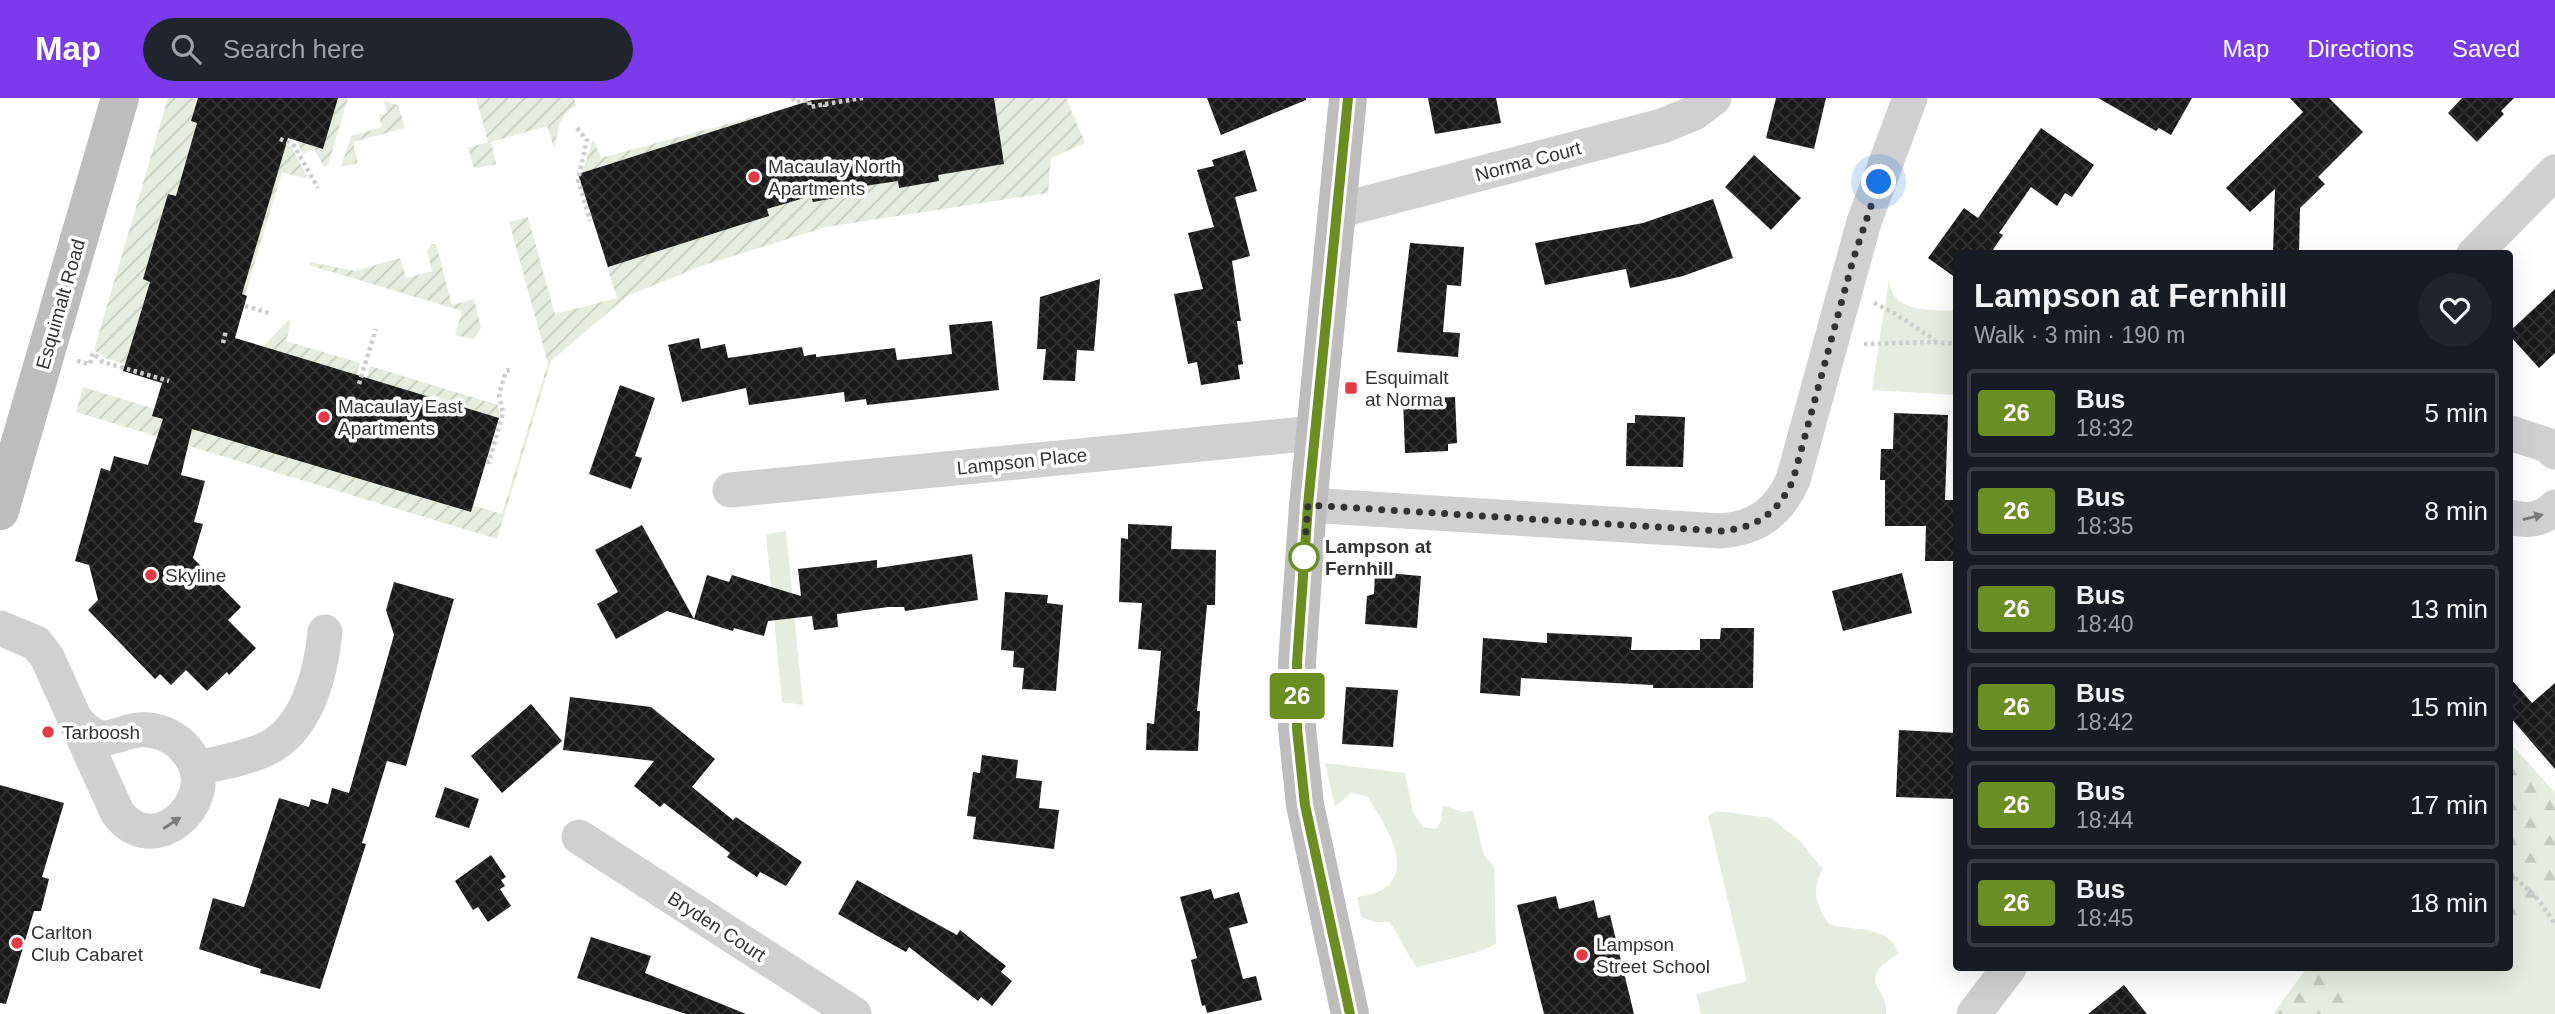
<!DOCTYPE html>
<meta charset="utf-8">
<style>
:root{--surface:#171b24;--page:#20242c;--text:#f1f3f6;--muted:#9ea1a6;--line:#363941;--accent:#7c3aed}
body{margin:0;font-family:Helvetica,sans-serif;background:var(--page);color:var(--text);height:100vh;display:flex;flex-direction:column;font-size:26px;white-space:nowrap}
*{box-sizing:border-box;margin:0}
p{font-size:23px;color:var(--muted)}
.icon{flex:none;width:38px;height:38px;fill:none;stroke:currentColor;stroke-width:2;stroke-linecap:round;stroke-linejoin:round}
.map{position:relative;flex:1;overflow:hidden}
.panel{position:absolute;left:1953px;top:152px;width:560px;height:721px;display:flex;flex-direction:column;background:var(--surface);border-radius:7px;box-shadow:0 7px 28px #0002}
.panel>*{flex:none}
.badge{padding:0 14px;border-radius:5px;font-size:24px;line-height:46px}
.you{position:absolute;width:35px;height:35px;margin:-18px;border:5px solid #fff;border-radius:50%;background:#1a73e8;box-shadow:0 0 0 10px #1a73e833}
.map>.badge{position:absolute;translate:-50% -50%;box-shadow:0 0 0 4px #fff}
.round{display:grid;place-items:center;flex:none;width:74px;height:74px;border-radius:37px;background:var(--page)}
.summary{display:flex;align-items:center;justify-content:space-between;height:119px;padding:0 21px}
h1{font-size:33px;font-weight:700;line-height:52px}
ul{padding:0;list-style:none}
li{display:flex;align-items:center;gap:21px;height:88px;margin:0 14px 10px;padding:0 7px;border:4px solid var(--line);border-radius:7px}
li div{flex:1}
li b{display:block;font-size:26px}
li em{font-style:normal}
li .badge{min-width:77px;font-weight:700;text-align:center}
header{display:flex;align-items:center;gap:42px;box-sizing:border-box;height:98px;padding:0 35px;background:var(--accent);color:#fff}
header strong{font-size:33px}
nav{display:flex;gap:38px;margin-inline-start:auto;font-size:24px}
.search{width:490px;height:63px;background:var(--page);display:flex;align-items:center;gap:18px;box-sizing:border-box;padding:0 24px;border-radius:38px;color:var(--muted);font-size:26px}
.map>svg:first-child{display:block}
.green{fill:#e6ecdf}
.forest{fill:url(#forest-firs)}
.garden{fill:url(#garden-furrows)}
.building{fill:url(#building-cross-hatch)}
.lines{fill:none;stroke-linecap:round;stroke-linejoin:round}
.path{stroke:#cdcdcd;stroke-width:4.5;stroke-dasharray:3.5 3.5;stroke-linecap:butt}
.minor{stroke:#d0d0d0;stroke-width:35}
.secondary{stroke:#bdbdbd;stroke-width:38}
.oneway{fill:#7a7a7a}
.line-casing{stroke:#fff;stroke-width:16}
.line{stroke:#6b8e23;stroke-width:10}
.walk{stroke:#333;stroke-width:7;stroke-dasharray:0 12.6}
.poi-dot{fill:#e63946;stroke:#fff;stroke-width:2.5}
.stop-dot{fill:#fff;stroke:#6b8e23;stroke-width:3.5}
.labels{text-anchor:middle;stroke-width:7;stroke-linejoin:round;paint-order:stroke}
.street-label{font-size:19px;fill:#333;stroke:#fff}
.poi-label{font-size:19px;fill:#333;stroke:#fff;text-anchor:start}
.stop-label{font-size:19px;font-weight:bold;fill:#333;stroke:#fff;text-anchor:start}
</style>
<header>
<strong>Map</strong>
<div class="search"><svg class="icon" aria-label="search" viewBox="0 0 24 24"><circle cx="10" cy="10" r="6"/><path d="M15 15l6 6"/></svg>Search here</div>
<nav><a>Map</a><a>Directions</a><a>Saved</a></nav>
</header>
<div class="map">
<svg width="2555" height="916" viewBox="0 0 2555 916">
<defs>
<pattern id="forest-firs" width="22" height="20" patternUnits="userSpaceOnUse" patternTransform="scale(1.75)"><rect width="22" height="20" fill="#e6ecdf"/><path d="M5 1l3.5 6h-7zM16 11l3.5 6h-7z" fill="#c6cbc0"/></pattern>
<pattern id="garden-furrows" width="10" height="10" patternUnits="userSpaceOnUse" patternTransform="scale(1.75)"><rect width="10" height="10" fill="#e6ecdf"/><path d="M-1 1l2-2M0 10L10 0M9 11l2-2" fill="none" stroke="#c6cbc0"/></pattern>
<pattern id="building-cross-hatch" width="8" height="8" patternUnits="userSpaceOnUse" patternTransform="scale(1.75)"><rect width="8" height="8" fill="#1a1a1a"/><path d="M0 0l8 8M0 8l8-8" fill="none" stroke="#333"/></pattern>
</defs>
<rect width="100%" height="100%" fill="#fff"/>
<!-- green -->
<g class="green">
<path d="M1889,180c2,36 40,31 67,33v84l-84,-5z"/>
<polygon points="786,433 803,607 782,604 766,436"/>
<polygon points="2510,645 2555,695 2555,916 2273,916 2307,870 2510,870"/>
<path d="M1325,665l80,10 8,39 10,15 13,2 5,-8 2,-16 19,7 11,-1 11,44 10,11 2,78 -18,8 -61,15c-12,-14 -16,-31 -28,-45h-14l-14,-5 -4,-20c68,-8 34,-64 10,-101l-16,-3 -16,14z"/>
<path d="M1717,713l54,7 28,22 24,29c-12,21 -7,36 6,55 22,7 63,1 69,30 -45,28 -9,31 -12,60h-185l-5,-20 51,-13 -39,-165z"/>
</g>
<!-- forest -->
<g class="forest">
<polygon points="2510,645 2555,695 2555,793 2537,800 2544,811 2510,825"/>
<polygon points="2307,870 2339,870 2353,916 2273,916"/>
</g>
<!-- garden -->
<g class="garden">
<polygon points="168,0 243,0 201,15 125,266 105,260 94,252"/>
<polygon points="330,0 348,0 328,67 324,69 314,50 303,56 296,43 316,48"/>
<path d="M476,0h98l2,8c-17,7 -18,26 -22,42l-7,-22 -56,16 5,22 -19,4 -4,-2 -5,-18 20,-6z"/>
<polygon points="823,0 886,0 580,82 593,41 601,60"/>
<polygon points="994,0 1066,0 1085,45 1051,60 1048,95 826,129 704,167 627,198 551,263 497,441 76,314 83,289 502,416 548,265 509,124 528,119 555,216 617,200 605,162 819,95 1004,66"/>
<polygon points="384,3 398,7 405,30 353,44 358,65 341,69 351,38 382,29 379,17 387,15"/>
<polygon points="279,45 291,48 307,78 303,80 282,74 245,197 234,194"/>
<polygon points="432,146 436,146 452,207 474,201 481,230 474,241 455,237 462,213 309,167 310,164 355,173 400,160 406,180 432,173 427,153"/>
<polygon points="288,222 291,223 286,243 360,265 354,284 257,255"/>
<polygon points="370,268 498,307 500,315 497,327 365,287"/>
</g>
<!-- building -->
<g class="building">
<polygon points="198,0 338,0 323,51 288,40 242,196 247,198 235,240 499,320 471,414 192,331 181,377 205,383 194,424 203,426 193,460 241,509 228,522 256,550 229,577 227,574 207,593 186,572 171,587 160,576 155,581 88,512 98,502 89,467 75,463 101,370 110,373 114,358 148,367 163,321 152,318 162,285 123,273 150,184 143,181 168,96 176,98 197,25 191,23"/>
<polygon points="841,0 994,0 1004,66 938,77 939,83 899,90 898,83 851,90 852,97 813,104 811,98 767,111 769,118 608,169 578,76 812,2"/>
<polygon points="1207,0 1306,0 1306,2 1221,37"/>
<polygon points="1428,0 1496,0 1501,25 1435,36"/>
<polygon points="1776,0 1826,0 1814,51 1766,40"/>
<polygon points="2098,0 2192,0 2171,37 2159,30 2156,33"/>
<polygon points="2290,0 2329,0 2363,34 2318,79 2325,86 2300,110 2299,156 2273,156 2275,91 2250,114 2226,90 2303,14"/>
<polygon points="2462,0 2514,0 2501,13 2504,16 2477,44 2448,15"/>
<polygon points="2041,30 2094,67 2072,99 2065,95 2057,108 2031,89 1999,135 2003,137 1990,156 1956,156 1956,180 1928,160 1964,110 1978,120"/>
<polygon points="1245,52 1257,93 1235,99 1250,158 1232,163 1241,223 1237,223 1243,266 1238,267 1240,281 1201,287 1197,264 1188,266 1174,196 1203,191 1188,135 1214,129 1197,72 1214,68 1212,62"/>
<polygon points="1754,57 1801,100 1771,132 1725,89"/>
<polygon points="1713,101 1733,160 1683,178 1630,190 1626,171 1545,187 1535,145 1643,125"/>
<polygon points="1410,145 1464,149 1461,188 1447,187 1443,234 1460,235 1458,259 1397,254"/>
<polygon points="1100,181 1094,253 1077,252 1075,283 1043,282 1046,251 1037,251 1040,199"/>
<polygon points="2555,191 2555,255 2539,270 2510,238 2510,233"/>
<polygon points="992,223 999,292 867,307 866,301 845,304 844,294 749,307 746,290 682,304 668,247 699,240 701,251 725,246 728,260 802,249 804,258 816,256 816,259 895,250 897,262 952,256 949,227"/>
<polygon points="620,287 655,300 635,358 642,360 631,391 589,376"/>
<polygon points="1455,299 1457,345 1448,346 1448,353 1405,355 1403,301"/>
<polygon points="1894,315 1948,317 1945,402 1956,402 1956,463 1925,463 1926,428 1885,428 1885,382 1880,382 1881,351 1893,351"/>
<polygon points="1635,317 1685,319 1683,369 1626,368 1627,325 1635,325"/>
<polygon points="1128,426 1172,428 1171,451 1216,452 1215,507 1207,507 1197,613 1200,613 1198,653 1146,652 1147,625 1154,626 1161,553 1138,551 1142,505 1119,504 1121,440 1128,441"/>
<polygon points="642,427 694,521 707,477 729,484 732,477 801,498 798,471 877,462 877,470 972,456 978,502 905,513 904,509 888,509 837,516 838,529 814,532 812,518 768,523 764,538 734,530 733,533 667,513 616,541 597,506 618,494 595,452"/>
<polygon points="1375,474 1421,478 1417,530 1365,526 1367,498 1374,496"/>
<polygon points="1902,475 1912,515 1843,533 1832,493"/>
<polygon points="394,484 454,501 406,668 387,663 362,745 366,746 320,891 260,875 261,871 199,851 213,800 244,809 279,700 309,709 311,701 328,706 332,690 349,695 394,537 386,512"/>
<polygon points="1005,494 1048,497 1047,505 1063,507 1056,593 1022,591 1024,570 1013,569 1014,553 1001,552"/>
<polygon points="1721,530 1754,530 1753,590 1653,590 1653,587 1521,580 1520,598 1480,595 1483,540 1547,545 1547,535 1632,539 1631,552 1700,552 1700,541 1720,541"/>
<polygon points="2510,580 2532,605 2555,585 2555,671 2510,619"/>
<polygon points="1346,589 1398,592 1393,649 1342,646"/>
<polygon points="570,599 651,609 715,661 692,689 733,722 736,719 802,764 786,788 760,774 757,779 727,759 730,755 664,705 660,709 634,688 654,663 563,652"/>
<polygon points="531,606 562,643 502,695 471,658"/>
<polygon points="1899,632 1956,635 1956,701 1896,699"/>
<polygon points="982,657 1018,662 1016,680 1042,683 1039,710 1059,712 1054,751 973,741 976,719 967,718 973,674 980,675"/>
<polygon points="0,687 64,705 42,779 49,781 41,813 34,813 6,906 0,905"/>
<polygon points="445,689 479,701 469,730 435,719"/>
<polygon points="491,757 506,779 501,782 505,788 500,791 511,808 488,824 478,809 473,812 455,783"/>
<polygon points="857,782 957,837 960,832 1006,868 1001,874 1012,883 992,908 981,899 978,903 909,849 906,854 838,816"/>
<polygon points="1211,791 1214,801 1239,794 1248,825 1229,830 1243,881 1256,878 1262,902 1207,915 1205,907 1202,908 1191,862 1197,860 1180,799"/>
<polygon points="1556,798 1559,811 1594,802 1598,820 1610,817 1634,916 1544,916 1517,807"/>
<polygon points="591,839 651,858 645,875 746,916 686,916 577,880"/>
<polygon points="2124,887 2147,916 2088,916"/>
</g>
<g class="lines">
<!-- path -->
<g class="path">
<polyline points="793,0 794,4 809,2 810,9 825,6 825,9"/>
<polyline points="825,6 863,0"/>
<polyline points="577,30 587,42 578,82 590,123"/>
<polyline points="280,41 293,46 318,90"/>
<polyline points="1874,205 1894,215 1935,242"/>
<polyline points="245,208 269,215"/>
<polyline points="223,245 226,233"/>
<path d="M1864,246c29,0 66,-4 92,0"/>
<polyline points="77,263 90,266 93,255 103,264 169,283"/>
<polyline points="359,286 376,231"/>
<polyline points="486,363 489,364 503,315 499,296 506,273 510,272"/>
<polyline points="2510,775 2537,800 2555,826"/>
</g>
<!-- minor -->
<g class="minor">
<polyline points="1337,113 1662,28 1694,15 1714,0"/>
<polyline points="2474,156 2555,74"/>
<polyline points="2510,335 2547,347 2555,354"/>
<polyline points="730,392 1315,335"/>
<path d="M1308,407l413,26c36,-3 57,-18 72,-51l71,-258 46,-124"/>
<path d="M2510,419c16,5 33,3 45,-10"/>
<path d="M0,530l36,15 11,14 70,155c36,50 100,-9 76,-52 -14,-25 -41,-36 -68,-27 -7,2 -14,5 -21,5 -13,0 -22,-11 -30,-20"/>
<path d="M197,670c22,-5 47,-9 69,-19 41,-19 55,-76 59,-117"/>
<polyline points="579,739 854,916"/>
<polyline points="1974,916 2009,870"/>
</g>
<!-- secondary -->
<g class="secondary">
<polyline points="1348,0 1308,407 1297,565 1297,630 1305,707 1350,916"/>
<polyline points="0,413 120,0"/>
</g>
</g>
<!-- one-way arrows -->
<defs><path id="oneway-solid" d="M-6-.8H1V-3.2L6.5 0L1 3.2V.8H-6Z" transform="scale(1.75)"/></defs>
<g class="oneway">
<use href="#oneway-solid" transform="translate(2533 419) rotate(-14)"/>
<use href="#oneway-solid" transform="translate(172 725) rotate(-33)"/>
</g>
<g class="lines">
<defs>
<polyline id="line" points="1348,0 1308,407 1297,565 1297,631 1305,707 1350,916"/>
</defs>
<!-- line casing -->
<use href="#line" class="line-casing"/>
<!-- line -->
<use href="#line" class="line"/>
<!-- walk -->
<path class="walk" d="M1304,459l4,-52 413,26c36,-3 57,-18 72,-51l60,-220 26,-78"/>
</g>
<!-- markers -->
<g class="poi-dot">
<circle cx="754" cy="79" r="7"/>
<rect x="1344" y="283" width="14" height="14" rx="3.5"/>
<circle cx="324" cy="319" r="7"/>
<circle cx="151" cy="477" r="7"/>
<circle cx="48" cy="634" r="7"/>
<circle cx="17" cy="845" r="7"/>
<circle cx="1582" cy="857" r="7"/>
</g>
<circle class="stop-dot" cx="1304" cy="459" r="14"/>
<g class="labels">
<!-- street labels -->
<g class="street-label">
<text transform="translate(1528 63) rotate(-15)" y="7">Norma Court</text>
<text transform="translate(60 206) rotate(-74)" y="7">Esquimalt Road</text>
<text transform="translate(1022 363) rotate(-6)" y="7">Lampson Place</text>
<text transform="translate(717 828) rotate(33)" y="7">Bryden Court</text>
</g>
<!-- poi labels -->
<g class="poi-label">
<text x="768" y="75">Macaulay North<tspan x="768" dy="22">Apartments</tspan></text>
<text x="1365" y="286">Esquimalt<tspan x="1365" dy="22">at Norma</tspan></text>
<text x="338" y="315">Macaulay East<tspan x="338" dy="22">Apartments</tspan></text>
<text x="165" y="484">Skyline</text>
<text x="62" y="641">Tarboosh</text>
<text x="31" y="841">Carlton<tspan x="31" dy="22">Club Cabaret</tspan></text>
<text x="1596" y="853">Lampson<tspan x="1596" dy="22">Street School</tspan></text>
</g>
<!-- stop labels -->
<g class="stop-label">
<text x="1325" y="455">Lampson at<tspan x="1325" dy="22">Fernhill</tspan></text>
</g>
</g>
</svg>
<div class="you" style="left:1879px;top:84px"></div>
<b class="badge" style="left:1297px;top:598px;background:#6b8e23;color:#fff">26</b>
<section class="panel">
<div class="summary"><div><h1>Lampson at Fernhill</h1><p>Walk · 3 min · 190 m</p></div><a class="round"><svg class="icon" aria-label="heart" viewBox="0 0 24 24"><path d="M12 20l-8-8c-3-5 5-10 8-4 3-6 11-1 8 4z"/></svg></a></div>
<ul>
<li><span class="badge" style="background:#6b8e23;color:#fff">26</span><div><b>Bus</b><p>18:32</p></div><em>5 min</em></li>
<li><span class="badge" style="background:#6b8e23;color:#fff">26</span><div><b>Bus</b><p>18:35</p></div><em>8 min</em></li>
<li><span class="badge" style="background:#6b8e23;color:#fff">26</span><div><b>Bus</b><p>18:40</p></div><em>13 min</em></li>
<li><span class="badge" style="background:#6b8e23;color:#fff">26</span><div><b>Bus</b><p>18:42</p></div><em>15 min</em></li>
<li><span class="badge" style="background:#6b8e23;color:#fff">26</span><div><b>Bus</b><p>18:44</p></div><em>17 min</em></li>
<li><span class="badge" style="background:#6b8e23;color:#fff">26</span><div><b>Bus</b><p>18:45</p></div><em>18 min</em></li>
</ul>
</section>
</div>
